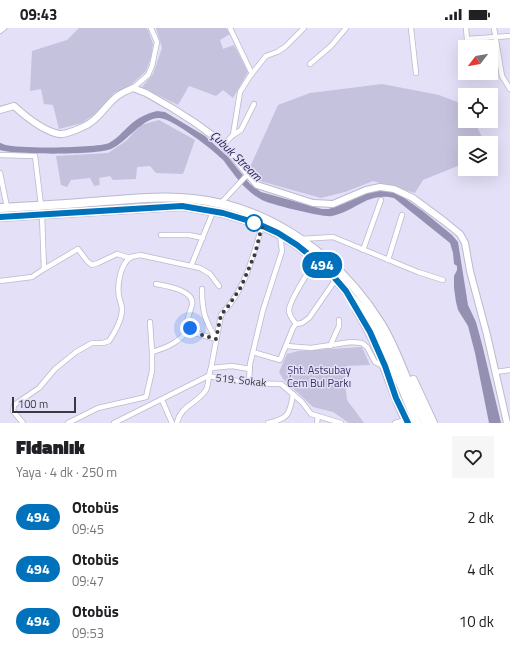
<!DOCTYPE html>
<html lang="tr">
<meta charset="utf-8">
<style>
:root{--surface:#fff;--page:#f6f6f6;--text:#202124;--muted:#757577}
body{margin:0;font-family:"Titillium Web",sans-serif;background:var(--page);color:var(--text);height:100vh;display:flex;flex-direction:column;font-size:15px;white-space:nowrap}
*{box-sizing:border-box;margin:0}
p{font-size:13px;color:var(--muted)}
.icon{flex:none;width:22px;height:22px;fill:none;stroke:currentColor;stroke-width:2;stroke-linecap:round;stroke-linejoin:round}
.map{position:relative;height:395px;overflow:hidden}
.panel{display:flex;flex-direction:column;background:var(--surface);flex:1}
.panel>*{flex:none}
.badge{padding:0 8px;border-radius:13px;font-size:14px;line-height:26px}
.needle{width:26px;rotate:239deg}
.fabs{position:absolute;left:458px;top:12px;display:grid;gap:8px}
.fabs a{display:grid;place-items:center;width:40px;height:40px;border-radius:0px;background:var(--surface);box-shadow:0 4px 16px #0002;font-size:20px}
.scale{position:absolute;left:12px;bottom:10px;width:64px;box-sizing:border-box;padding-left:4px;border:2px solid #3a3942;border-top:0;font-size:11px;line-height:14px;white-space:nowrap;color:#3a3942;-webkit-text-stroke:3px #e3e0f7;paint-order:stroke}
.you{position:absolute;width:20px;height:20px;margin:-10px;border:3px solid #fff;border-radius:50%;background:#1a73e8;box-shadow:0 0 0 6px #1a73e833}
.map>.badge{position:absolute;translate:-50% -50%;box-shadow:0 0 0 2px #fff}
.round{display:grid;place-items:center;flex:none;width:42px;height:42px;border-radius:0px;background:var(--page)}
.overview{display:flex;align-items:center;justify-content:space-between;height:68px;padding:0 16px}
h1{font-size:19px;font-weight:800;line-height:30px}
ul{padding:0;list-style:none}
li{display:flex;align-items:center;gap:12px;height:52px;padding:0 16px}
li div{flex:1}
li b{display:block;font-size:15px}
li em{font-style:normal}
li .badge{min-width:44px;font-weight:700;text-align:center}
.status{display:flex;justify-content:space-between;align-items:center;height:28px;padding:0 20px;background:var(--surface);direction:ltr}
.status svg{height:11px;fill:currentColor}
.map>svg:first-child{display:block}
.green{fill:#c5c2de}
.water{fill:#9490b2}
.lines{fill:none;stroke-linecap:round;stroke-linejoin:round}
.minor-casing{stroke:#bbb9ce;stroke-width:6}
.tertiary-casing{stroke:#bbb9ce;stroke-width:8}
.trunk-casing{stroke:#bbb9ce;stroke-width:10}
.minor{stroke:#fff;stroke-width:4.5}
.tertiary{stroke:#fff;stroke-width:6}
.trunk{stroke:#fff;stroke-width:8}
.line-casing{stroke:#fff;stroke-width:9}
.line{stroke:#0072bc;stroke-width:6}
.walk{stroke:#3a3942;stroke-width:4;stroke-dasharray:0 7.2}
.stop-dot{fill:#fff;stroke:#0072bc;stroke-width:2}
.labels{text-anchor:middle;stroke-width:3;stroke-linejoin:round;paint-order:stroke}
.park-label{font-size:11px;fill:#3b3161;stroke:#e3e0f7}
.street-label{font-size:11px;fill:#3a3942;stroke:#e3e0f7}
.water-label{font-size:12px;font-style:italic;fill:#2f2553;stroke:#e3e0f7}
</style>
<div class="status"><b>09:43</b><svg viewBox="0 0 49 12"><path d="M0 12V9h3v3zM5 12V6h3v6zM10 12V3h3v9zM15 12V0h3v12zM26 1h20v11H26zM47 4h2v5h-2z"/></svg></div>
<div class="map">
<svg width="510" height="395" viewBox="0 0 510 395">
<rect width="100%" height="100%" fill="#e3e0f7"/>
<!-- green -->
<g class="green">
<polygon points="79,0 146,0 148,2 153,16 151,29 146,43 131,57 114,65 95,86 82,95 59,101 53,77 44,76 41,61 30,63 32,23 67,12"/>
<polygon points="156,0 226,0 230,6 220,12 223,21 234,17 248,44 233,70 223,62 216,68 189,58 178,77 142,59 153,46 162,20"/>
<polygon points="382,56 439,67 465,77 465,93 474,93 485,115 465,115 465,135 423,152 415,165 373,153 345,164 321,170 260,153 250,139 278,77 310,65"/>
<polygon points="159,92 195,112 183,146 156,145 150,138 137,139 136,151 113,152 110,148 99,150 100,157 94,158 90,150 71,152 67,159 61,157 56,128 108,125 126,113 141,97"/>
<polygon points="362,319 370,337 346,338 345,354 347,372 364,395 349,395 333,384 313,379 283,351 279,344 287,326 298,323"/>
</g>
<!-- water -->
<path class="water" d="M157,83l8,1 40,24 23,21 22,27 11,8 61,17h7l38,-17 20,-2 9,2 28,20 28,23 6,7 10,63 8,17 6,22 19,79h-12l-14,-70 -7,-27 -10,-16 -2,-8 -2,-14v-12l3,-6v-4l-3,-2 -1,-11 -3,-10 -56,-45c-28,-6 -37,13 -62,18 -7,2 -63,-12 -70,-16 -17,-9 -27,-24 -38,-39 -8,-9 -53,-44 -65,-43 -17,0 -32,24 -48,31 -13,6 -96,6 -111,1v-7c2,0 4,2 6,2 12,4 93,3 103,-2 9,-5 14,-12 21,-18 7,-7 18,-12 27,-14z"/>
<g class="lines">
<defs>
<g id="minor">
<polyline points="230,0 252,46"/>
<polyline points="411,0 416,45"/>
<polyline points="466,0 467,11"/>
<polyline points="494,0 502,48 510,61"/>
<polyline points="0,3 4,0"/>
<polyline points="468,19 467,11 510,8"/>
<polyline points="310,36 331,18 346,0"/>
<polyline points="473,45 478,49"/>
<polyline points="133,60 148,47 152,38 157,14 151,0"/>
<polyline points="233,107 241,102 254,76"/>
<polyline points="223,117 233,107 240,64 250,48 266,28 277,24 285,19 304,0"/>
<polyline points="0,127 35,128 41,177"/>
<polyline points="0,145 7,179"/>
<polyline points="220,176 247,147"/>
<polyline points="42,187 44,241"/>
<polyline points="161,207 189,207 203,210"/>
<polyline points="301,211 333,209 418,244 443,252"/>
<polyline points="363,222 381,172"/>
<polyline points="388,232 402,187"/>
<polyline points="191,238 213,184"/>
<polyline points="0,253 32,249 44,241 78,221 87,233 92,237 98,235 117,226 130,230"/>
<path d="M156,256c10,2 39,6 36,21 -2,8 -6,13 -4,22l7,6 21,6"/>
<path d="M202,261c0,23 3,31 14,50"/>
<polyline points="150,294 152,324"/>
<path d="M296,296c-3,-4 -7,-8 -7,-14 1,-11 20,-39 27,-50"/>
<polyline points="286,318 311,320 351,314 362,315 367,319 375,334 383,338"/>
<polyline points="330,318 339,298 339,292"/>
<polyline points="253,324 280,332 293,300 296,296 302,295 309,290 336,251"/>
<polyline points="211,340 232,338 250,341"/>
<polyline points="496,344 510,342"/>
<polyline points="249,355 250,336 263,282 282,223 280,207"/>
<polyline points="162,372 172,395"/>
<path d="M23,395l-10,-12 1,-6 25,-17 16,-19 21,-17 16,-9h11l6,-2c6,-9 13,-21 13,-32 0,-4 -2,-8 -3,-12 -2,-12 1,-33 12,-40 3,-1 6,-1 9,-2l60,13 10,6 9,12"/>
<path d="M68,395l30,-15 48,-11 6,-26v-19c17,-5 27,-10 38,-24"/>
<polyline points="114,395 208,348 249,355 281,356 302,374 311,386 341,395"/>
<path d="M177,395c3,-17 21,-20 29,-33 3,-6 2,-15 5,-22l10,-53c25,-27 31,-56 41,-89"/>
<path d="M268,395c21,-4 22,-10 25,-29"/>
<polyline points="317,395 318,388"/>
<polyline points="395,395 406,392"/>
</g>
<path id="tertiary" d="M0,82l14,-4c11,10 30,25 45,28 7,1 25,-7 31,-11 11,-7 18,-21 29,-28 4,-3 10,-5 14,-7l13,5 26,15 22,14 22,16 16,17 25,30 56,18 20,1 33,-14 14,-3 14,2 19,9 31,23 16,13 5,9 5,28 17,64 20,88"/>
<g id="trunk">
<path d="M0,180c30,-2 61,-3 91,-6 33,-2 69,-7 102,-3 79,8 147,59 188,125 19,31 28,67 45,99"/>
<polyline points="0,189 182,178 223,185 256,195 277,205 297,217 327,241 366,286 380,307 417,395"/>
<path d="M357,282c11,18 20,36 27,56 8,19 13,39 24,57"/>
<polyline points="413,352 433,395"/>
</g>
</defs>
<!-- minor casing -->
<use href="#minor" class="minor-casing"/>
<!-- tertiary casing -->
<use href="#tertiary" class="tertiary-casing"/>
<!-- trunk casing -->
<use href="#trunk" class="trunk-casing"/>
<!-- minor -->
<use href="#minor" class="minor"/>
<!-- tertiary -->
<use href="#tertiary" class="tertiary"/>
<!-- trunk -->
<use href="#trunk" class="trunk"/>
</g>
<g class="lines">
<defs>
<polyline id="line" points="0,189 182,178 223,185 256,195 278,205 297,217 327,241 346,263 370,304 385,338 396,370 408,395"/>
</defs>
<!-- line casing -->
<use href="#line" class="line-casing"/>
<!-- line -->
<use href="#line" class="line"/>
<!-- walk -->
<polyline class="walk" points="190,300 195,305 216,311 221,287 227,280 241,259 255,226 262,198 254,195"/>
</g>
<!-- markers -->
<circle class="stop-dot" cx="254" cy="195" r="8"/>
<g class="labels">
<!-- park labels -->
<g class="park-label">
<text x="319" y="346">Şht. Astsubay<tspan x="319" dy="13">Cem Bul Parkı</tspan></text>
</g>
<!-- street labels -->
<g class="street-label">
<text transform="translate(241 352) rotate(6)" y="4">519. Sokak</text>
</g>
<!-- water labels -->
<g class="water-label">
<text transform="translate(236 128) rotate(44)" y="4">Çubuk Stream</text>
</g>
</g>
</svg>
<div class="fabs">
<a><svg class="needle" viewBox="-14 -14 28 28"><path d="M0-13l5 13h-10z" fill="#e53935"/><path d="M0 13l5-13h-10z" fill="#757577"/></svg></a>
<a><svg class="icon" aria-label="locate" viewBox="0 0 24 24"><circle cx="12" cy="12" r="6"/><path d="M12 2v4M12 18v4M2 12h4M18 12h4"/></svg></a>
<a><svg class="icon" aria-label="layers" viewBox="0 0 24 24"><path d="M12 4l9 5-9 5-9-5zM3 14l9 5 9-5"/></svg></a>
</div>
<div class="scale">100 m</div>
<div class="you" style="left:190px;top:300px"></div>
<b class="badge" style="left:322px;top:237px;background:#0072bc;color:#fff">494</b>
</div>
<section class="panel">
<div class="overview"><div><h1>Fidanlık</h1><p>Yaya · 4 dk · 250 m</p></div><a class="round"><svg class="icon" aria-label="heart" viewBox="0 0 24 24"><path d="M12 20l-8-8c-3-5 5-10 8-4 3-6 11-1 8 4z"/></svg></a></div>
<ul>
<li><span class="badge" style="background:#0072bc;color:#fff">494</span><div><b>Otobüs</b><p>09:45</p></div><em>2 dk</em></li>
<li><span class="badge" style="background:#0072bc;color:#fff">494</span><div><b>Otobüs</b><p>09:47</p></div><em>4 dk</em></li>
<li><span class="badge" style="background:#0072bc;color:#fff">494</span><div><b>Otobüs</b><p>09:53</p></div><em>10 dk</em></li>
</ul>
</section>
